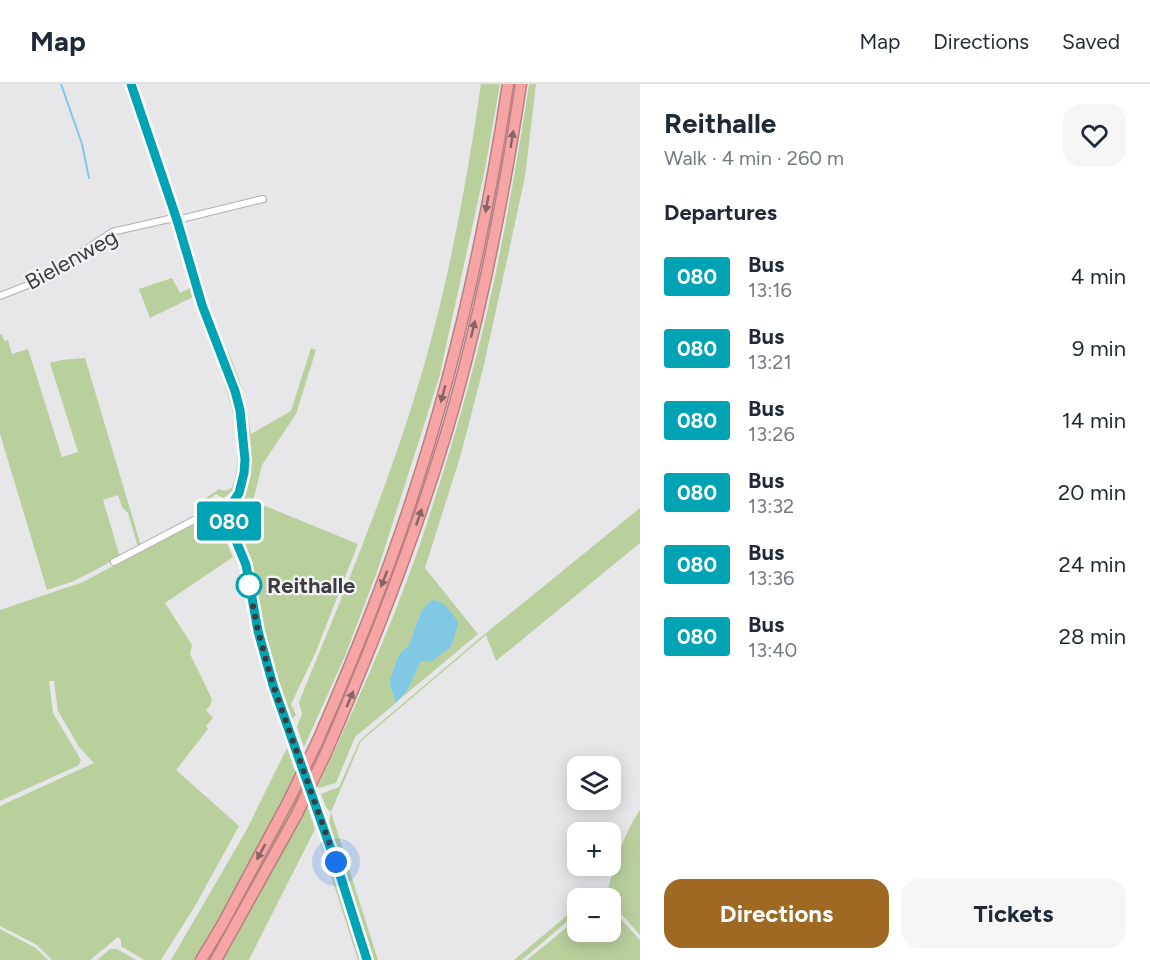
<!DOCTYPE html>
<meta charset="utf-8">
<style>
:root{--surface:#fff;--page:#f6f6f7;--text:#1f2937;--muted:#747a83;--line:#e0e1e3;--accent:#9f6923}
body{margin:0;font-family:Figtree,sans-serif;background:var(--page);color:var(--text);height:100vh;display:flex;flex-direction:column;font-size:22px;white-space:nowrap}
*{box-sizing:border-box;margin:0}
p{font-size:20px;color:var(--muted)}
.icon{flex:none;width:33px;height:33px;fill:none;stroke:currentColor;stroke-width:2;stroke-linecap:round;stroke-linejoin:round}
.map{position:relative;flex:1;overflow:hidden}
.side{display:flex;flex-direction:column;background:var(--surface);width:510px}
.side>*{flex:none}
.badge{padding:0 12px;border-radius:4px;font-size:21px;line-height:39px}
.buttons{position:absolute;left:567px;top:672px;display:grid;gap:12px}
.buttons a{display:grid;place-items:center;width:54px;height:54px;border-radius:12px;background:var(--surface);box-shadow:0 3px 15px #0003;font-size:30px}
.you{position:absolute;width:30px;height:30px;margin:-15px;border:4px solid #fff;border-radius:50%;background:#1a73e8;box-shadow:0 0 0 9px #1a73e833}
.map>.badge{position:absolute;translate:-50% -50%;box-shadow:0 0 0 3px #fff}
h2{padding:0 24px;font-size:22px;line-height:54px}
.round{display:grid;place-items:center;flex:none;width:63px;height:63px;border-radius:18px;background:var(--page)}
.summary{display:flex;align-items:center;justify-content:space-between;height:102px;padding:0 24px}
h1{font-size:28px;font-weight:700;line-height:45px}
.primary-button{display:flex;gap:12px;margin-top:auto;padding:12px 24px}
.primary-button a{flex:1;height:69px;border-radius:18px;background:var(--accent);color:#fff;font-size:24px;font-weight:700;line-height:69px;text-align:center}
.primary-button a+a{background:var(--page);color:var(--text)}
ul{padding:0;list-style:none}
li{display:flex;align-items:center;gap:18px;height:72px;padding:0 24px}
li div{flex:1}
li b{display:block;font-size:22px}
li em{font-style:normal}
li .badge{min-width:66px;font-weight:700;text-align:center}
header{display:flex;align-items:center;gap:36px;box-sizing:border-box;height:84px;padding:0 30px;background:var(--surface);border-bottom:2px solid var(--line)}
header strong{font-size:28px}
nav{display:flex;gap:33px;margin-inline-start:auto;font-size:21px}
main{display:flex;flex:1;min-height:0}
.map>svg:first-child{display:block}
.green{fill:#b9d09d}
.water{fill:#80c8e3}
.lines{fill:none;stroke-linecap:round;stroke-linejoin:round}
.stream{stroke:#80c8e3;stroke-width:2}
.minor-casing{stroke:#afaeb1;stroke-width:8}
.motorway-casing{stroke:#b68080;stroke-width:13}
.minor{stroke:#fff;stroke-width:6}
.motorway{stroke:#f7a5a4;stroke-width:10}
.motorway-bridge-casing{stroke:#b68080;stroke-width:13;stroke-linecap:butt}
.motorway-bridge{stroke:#f7a5a4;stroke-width:10}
.oneway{fill:#876566}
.line-casing{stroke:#fff;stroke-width:14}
.line{stroke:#00a3b4;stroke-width:9}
.walk{stroke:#3c3b3d;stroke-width:6;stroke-dasharray:0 10.8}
.stop-dot{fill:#fff;stroke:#00a3b4;stroke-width:3}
.labels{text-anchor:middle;stroke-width:4.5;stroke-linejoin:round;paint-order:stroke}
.street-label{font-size:22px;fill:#3c3b3d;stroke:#f4f3f7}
.stop-label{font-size:22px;font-weight:bold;fill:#3c3b3d;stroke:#f4f3f7;text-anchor:start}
</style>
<header>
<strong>Map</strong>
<nav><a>Map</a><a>Directions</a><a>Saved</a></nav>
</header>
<main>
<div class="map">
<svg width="640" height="876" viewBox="0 0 640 876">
<rect width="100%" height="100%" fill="#e7e6e9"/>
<!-- green -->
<g class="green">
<path d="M481,0h19l-15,85 -46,209 -61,191 -33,87 -41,91 -7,-20 5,-13 -3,-12c45,-110 91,-219 124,-333 27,-93 44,-189 58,-285z"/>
<path d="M529,0h7l-11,93 -41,188 -23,89 -36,114 53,66 -78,65 7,-8 14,-31 30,-13 7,-21 -37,-14 -12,33 -10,9 -10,28 7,21 -41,34 -19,46 -17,5 -1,-2c41,-88 82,-177 111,-269 25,-77 48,-156 65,-236 14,-66 25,-131 35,-197z"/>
<polygon points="172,194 180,209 192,203 195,212 150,234 139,205"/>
<path d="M198,230h2c17,45 36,86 39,135 1,11 2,25 -3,37 -3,5 -8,9 -13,12l-7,-4 -10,8 4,6 -2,2 -8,-8 19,-13 5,2 8,-3c20,-54 -15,-123 -34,-174z"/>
<polygon points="2,250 4,257 8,256 12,270 28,265 62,373 78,368 50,279 61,276 85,274 141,462 138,463 128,429 122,423 118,411 103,416 120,473 74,497 47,506 0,350 0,251"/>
<polygon points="311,264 316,266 296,330 262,381 253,417 358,460 315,570 291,620 296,631 290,637 270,581 246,462 232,431 234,422 244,406 249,377 244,332 230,283 228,266 241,301 251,350 291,327"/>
<polygon points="640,424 640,459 496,577 486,551 361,657 331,728 378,876 372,876 329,740 331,728 326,723 321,710 339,703 360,656 486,549"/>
<polygon points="211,430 220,443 233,473 165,519 192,561 190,570 212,615 210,622 206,626 213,634 206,642 208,645 176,686 239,742 195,822 161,876 144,876 121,862 121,856 118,853 90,876 52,876 37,861 0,842 0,722 94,679 79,663 58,627 54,597 49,597 53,629 81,676 79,681 0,717 0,526 83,498"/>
<polygon points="287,664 315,745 249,876 171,876 246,747"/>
<path d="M640,726v125l-27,-30 -6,-11c7,-29 16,-59 33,-84z"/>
<polygon points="320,757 326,759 362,876 358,876"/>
<polygon points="577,823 577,829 522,876 514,876"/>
<polygon points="611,824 640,856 640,876 527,876 577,835 578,848 610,848"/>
<polygon points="0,845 36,864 48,876 0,876"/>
<polygon points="110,865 117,865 136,876 97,876"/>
</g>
<!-- water -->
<polygon class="water" points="435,516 444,520 457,536 458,542 451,563 431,578 421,577 407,607 396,619 389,598 399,570 409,561 421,528 429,518"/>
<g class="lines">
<!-- stream -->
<polyline class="stream" points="61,0 82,60 89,94"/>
<defs>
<g id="minor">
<polyline points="131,0 177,136 202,221 235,307 240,325 245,376 244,389 239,409 226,429 246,481 258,547 273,601 341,794 367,876"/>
<polyline points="0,212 38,197 112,148 169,135 177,136 263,115"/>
<polyline points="114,478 215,425 226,429"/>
</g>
<g id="motorway">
<path d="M318,656c35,-80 68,-161 95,-245 44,-134 74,-272 95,-411"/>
<path d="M326,669c46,-105 87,-210 120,-319 34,-114 57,-232 75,-350"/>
<polyline points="201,876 222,841 289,716"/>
<polyline points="216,876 297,730"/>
</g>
</defs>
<!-- minor casing -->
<use href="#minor" class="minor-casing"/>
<!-- motorway casing -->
<use href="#motorway" class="motorway-casing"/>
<!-- minor -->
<use href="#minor" class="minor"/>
<!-- motorway -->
<use href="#motorway" class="motorway"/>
<defs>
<g id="motorway-bridge">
<polyline points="289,716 318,656"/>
<polyline points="297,730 326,669"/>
</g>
</defs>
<!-- motorway-bridge casing -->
<use href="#motorway-bridge" class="motorway-bridge-casing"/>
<!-- motorway-bridge -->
<use href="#motorway-bridge" class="motorway-bridge"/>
</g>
<!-- one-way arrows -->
<defs><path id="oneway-solid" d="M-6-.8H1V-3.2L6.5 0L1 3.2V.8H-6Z" transform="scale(1.5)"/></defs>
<g class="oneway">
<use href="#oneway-solid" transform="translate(512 55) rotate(-81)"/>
<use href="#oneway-solid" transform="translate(487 120) rotate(100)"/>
<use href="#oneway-solid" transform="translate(473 245) rotate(-77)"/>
<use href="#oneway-solid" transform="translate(443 310) rotate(105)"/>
<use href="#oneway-solid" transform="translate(419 433) rotate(-71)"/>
<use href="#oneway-solid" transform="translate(384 495) rotate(111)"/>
<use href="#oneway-solid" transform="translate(350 615) rotate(-67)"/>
<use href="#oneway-solid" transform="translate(261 768) rotate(118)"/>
</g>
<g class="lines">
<defs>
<polyline id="line" points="131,0 177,136 202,221 235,307 240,326 245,376 244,389 239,409 226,429 227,435 246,481 258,547 273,601 341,794 367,876"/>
</defs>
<!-- line casing -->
<use href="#line" class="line-casing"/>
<!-- line -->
<use href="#line" class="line"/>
<!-- walk -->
<polyline class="walk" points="249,501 258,547 273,601 336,778"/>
</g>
<!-- markers -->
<circle class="stop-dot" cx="249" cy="501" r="12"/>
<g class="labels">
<!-- street labels -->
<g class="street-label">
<text transform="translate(71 175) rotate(-29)" y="8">Bielenweg</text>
</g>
<!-- stop labels -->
<g class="stop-label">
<text x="267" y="509">Reithalle</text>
</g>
</g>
</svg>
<div class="buttons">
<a><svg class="icon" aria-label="layers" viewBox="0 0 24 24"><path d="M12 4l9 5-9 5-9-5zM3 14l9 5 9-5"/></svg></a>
<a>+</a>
<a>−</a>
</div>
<div class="you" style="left:336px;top:778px"></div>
<b class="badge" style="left:229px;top:437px;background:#00a3b4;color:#fff">080</b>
</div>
<section class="side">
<div class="summary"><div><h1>Reithalle</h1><p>Walk · 4 min · 260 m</p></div><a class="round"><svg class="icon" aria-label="heart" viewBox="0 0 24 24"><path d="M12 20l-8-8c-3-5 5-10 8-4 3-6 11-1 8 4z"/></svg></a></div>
<h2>Departures</h2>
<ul>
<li><span class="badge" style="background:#00a3b4;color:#fff">080</span><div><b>Bus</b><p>13:16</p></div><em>4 min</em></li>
<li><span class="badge" style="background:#00a3b4;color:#fff">080</span><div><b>Bus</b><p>13:21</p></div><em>9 min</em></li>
<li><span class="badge" style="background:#00a3b4;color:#fff">080</span><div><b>Bus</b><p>13:26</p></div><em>14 min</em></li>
<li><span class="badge" style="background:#00a3b4;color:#fff">080</span><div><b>Bus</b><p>13:32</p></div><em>20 min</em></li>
<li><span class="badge" style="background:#00a3b4;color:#fff">080</span><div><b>Bus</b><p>13:36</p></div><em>24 min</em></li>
<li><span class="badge" style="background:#00a3b4;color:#fff">080</span><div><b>Bus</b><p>13:40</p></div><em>28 min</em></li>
</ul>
<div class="primary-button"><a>Directions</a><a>Tickets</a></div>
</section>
</main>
